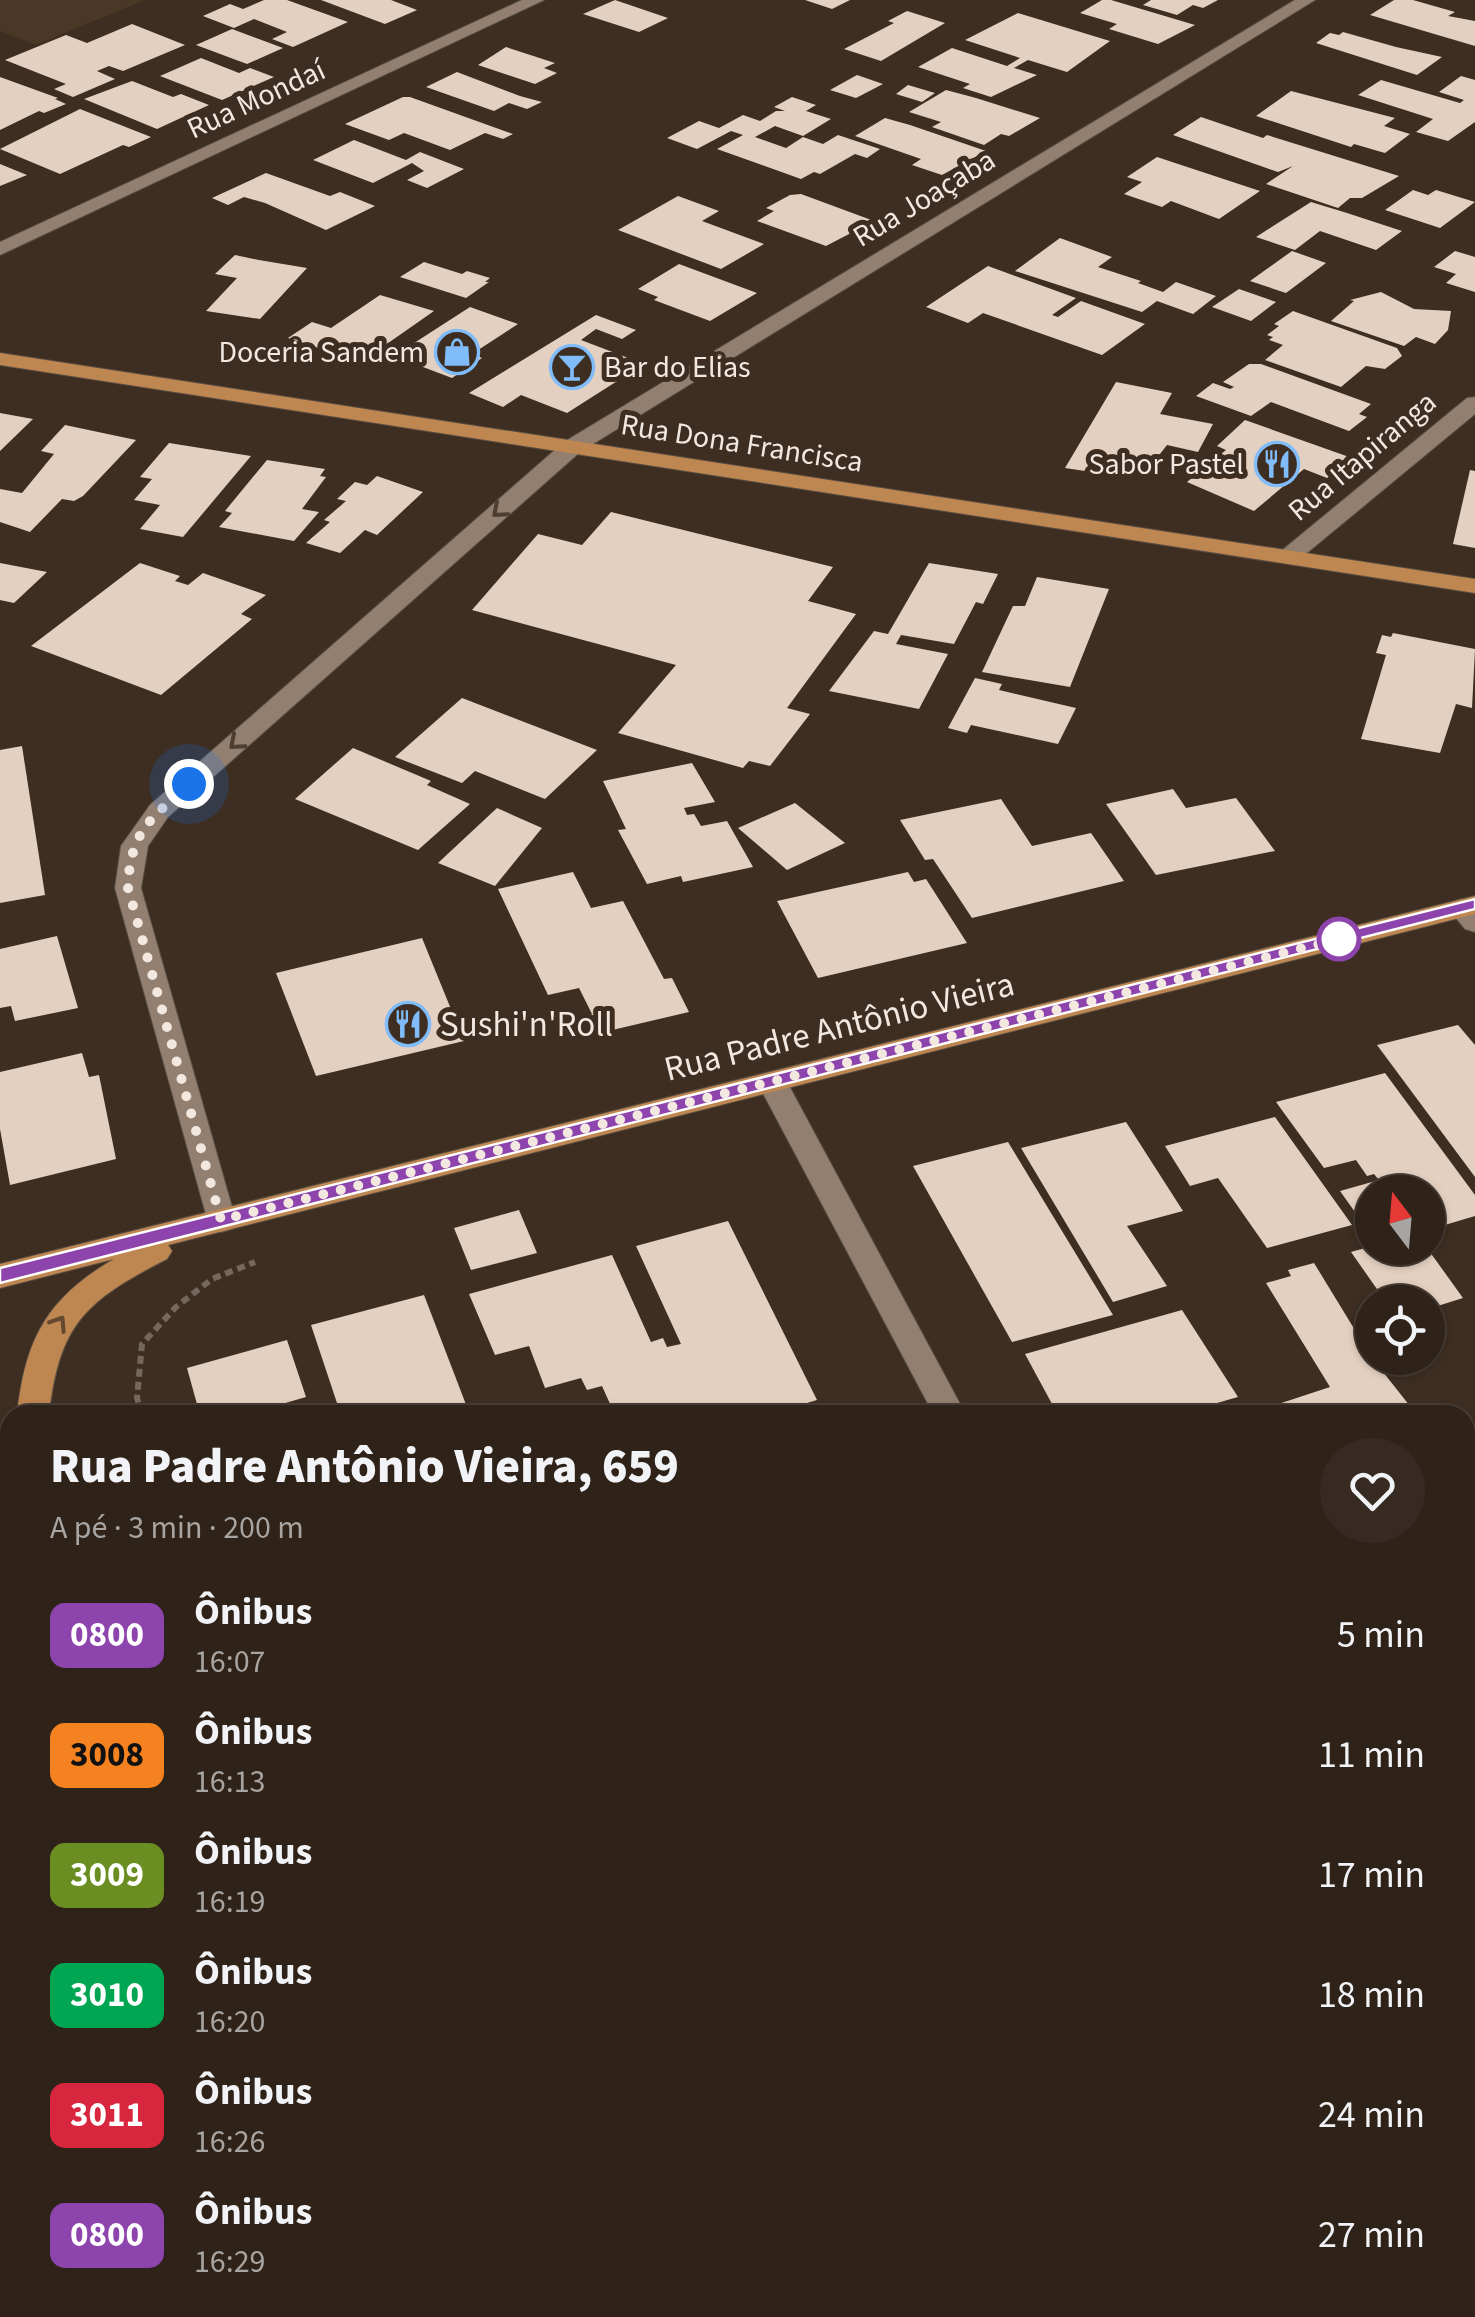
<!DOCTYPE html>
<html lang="pt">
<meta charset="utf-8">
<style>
:root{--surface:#2e2219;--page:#362a22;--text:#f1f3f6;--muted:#a7a4a2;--line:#493f38}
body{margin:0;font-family:"Source Sans 3",sans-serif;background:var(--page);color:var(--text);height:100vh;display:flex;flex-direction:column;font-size:38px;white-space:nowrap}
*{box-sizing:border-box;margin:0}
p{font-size:32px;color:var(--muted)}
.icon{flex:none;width:55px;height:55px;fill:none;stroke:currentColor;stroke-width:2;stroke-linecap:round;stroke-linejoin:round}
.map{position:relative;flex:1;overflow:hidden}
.details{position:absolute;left:0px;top:1405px;width:1475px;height:912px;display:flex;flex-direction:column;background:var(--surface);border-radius:30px 30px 0 0;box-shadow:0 2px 8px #0004,0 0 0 2px var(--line)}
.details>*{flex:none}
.badge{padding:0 20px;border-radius:15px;font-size:35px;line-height:65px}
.needle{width:65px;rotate:344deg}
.controls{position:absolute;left:1355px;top:1175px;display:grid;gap:20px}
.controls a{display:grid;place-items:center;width:90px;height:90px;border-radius:50%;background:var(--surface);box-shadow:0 2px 8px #0004,0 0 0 2px var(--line);font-size:50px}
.you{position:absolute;width:50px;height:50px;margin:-25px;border:8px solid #fff;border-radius:50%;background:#1a73e8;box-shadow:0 0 0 15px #1a73e833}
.map>.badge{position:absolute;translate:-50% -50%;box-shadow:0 0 0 5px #fff}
.round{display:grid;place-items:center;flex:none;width:105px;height:105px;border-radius:52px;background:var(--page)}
.overview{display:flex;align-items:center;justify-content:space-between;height:170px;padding:0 50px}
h1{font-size:48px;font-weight:800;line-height:75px}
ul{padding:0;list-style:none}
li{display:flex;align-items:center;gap:30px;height:120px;padding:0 50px}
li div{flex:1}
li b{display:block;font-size:38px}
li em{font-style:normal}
li .badge{min-width:110px;font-weight:700;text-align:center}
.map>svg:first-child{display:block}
.built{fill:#4b3725}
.green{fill:#654122}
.building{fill:#e4d0c0}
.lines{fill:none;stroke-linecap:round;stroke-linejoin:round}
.minor-casing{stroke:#5a4d42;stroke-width:2}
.major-casing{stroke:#5a4d42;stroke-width:2}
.path-far1{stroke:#75675b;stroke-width:6;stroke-dasharray:8 5;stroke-linecap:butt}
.path{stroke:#75675b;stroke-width:8;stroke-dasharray:10 6;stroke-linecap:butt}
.minor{fill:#927f70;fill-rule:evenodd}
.major{fill:#be8650;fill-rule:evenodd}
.oneway{stroke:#4e3e31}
.oneway2{stroke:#64482f}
.line{fill:#8e44ad;stroke:#fff;stroke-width:2.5}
.walk{stroke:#f3e8e0;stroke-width:10;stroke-dasharray:0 18}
.stop-dot{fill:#fff;stroke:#8e44ad;stroke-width:5}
.labels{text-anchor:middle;stroke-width:10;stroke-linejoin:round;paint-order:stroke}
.far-street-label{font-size:30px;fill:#f3e8e0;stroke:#3d2e21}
.far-poi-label{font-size:30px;fill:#f3e8e0;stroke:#3d2e21;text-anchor:end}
.poi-label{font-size:35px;fill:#f3e8e0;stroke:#3d2e21;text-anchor:start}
.street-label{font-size:35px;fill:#f3e8e0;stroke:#3d2e21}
</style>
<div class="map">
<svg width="1475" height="2317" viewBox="0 0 1475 2317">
<rect width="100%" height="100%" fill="#3d2e21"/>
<!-- built -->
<g class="built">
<polygon points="0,0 145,0 36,45 0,31"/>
<polygon points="1475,1672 1475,2268 1465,2250 1465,1675"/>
</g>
<!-- green -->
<polygon class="green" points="860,2308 940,2308 947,2317 834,2317"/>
<!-- building -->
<g class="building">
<polygon points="264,0 287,0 348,22 293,47 272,39 287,32 254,19 234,28 203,16 230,4 243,9"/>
<polygon points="321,0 391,0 417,10 385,24"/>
<polygon points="615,0 668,18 639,32 583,14"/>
<polygon points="805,0 850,0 832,9"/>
<polygon points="1102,0 1111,0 1195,25 1158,44 1109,29 1117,24 1080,13"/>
<polygon points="1151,0 1218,0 1203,8 1193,5 1177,15 1143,5"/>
<polygon points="1394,0 1413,0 1455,12 1448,16 1475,21 1475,46 1370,15"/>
<polygon points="907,11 945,23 881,61 844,49 894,23 888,21"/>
<polygon points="1018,13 1110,41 1067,72 1028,60 1014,68 1037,75 991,97 963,88 970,84 918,67 952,48 1007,66 1020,58 965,40"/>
<polygon points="132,24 185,45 123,71 109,66 97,71 115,79 73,97 54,89 66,84 5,60 66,35 87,43"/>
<polygon points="232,29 267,42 283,48 247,64 196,45"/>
<polygon points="1343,32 1396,47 1442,57 1417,75 1316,43 1330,33 1339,35"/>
<polygon points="506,47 555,63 544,68 557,73 535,84 478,65"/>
<polygon points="201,58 239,73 250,68 274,77 222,100 160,76"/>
<polygon points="457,72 520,96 542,102 527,109 509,103 494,111 426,87"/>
<polygon points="857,75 883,84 856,98 830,90"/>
<polygon points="1461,76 1475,80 1475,122 1448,141 1416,132 1433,119 1358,95 1381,80 1460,103 1464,100 1439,92"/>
<polygon points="0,77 58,98 55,99 66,104 44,113 39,111 0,130"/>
<polygon points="132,81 173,97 181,94 209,105 157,129 84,99"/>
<polygon points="908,85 935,93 922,102 896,94"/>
<polygon points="946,90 976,98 1040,118 1009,136 1001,134 984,145 932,127 941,122 909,112"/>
<polygon points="1291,91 1395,118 1384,126 1410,134 1385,153 1354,144 1351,147 1256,116"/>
<polygon points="403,97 410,97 513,134 503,139 485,133 450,150 404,133 389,140 345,124"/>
<polygon points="792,97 816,105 806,111 831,119 803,136 775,126 755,137 786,148 803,137 823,144 838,135 880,149 867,158 855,154 820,174 814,172 801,179 717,149 743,135 731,131 697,149 667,138 699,121 719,128 743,115 760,121 776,111 785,111 774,107"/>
<polygon points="80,109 151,137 129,147 123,145 60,174 0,149"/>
<polygon points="1201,117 1263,138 1267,135 1399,176 1362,198 1350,198 1338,208 1266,184 1293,166 1278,172 1173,135"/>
<polygon points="885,118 910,125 986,151 942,175 912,165 921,159 855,136"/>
<polygon points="354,140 406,160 420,152 464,169 427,188 407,180 424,171 412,163 373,183 313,160"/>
<polygon points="1157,157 1260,191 1219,219 1171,201 1162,207 1124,194 1142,182 1127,177"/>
<polygon points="0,164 27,175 0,186"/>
<polygon points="266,173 330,196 340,192 375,206 326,230 265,203 244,197 228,205 212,198"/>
<polygon points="1413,190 1428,195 1436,190 1475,202 1440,228 1385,210"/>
<polygon points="801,194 874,221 826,246 757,221 774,211 766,208 790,195"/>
<polygon points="678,196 719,211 702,221 764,244 721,269 618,230"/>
<polygon points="1311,202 1347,213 1402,231 1376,250 1320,231 1295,250 1256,237"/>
<polygon points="1060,238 1112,257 1098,267 1141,281 1138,283 1163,292 1176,282 1216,296 1193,314 1157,301 1142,312 1015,271"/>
<polygon points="1292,251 1326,263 1286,293 1250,281"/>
<polygon points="1455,251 1475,257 1475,292 1446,283 1456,274 1434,267"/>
<polygon points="235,255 259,260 307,268 260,319 206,311 237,278 215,274"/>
<polygon points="424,262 462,274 467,271 490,278 485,282 489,282 466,298 400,277"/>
<polygon points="679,264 757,293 710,321 654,300 658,297 638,289"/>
<polygon points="988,266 1076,298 1052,315 1058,317 1081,301 1145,324 1102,355 983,313 968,323 926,307"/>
<polygon points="1239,289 1276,302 1251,321 1212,307"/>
<polygon points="1381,292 1414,309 1451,311 1448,330 1435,344 1416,337 1404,346 1331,321 1354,301 1350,300"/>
<polygon points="380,295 434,311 361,362 288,338 312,322 331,328"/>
<polygon points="470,307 518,324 472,354 482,358 452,378 394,356"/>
<polygon points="1293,311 1397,348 1402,356 1385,369 1366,366 1341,387 1265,360 1283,345 1269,340 1273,337 1267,335 1279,326 1274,324"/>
<polygon points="596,315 636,330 622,339 596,329 581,340 644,364 567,413 521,395 503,407 469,393"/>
<polygon points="1249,364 1261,364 1371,404 1359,414 1367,417 1349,431 1271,402 1251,416 1196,396 1213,383 1230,389 1234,387 1223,382"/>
<polygon points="1116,382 1172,393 1160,414 1213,424 1198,452 1167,445 1146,472 1136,470 1131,478 1065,468"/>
<polygon points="0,413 33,419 0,451"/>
<polygon points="1245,420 1352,458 1327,478 1304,469 1254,511 1187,482 1226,450 1217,446"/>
<polygon points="65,425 136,440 83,496 74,501 62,499 30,532 0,522 0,489 22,493 54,454 41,451"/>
<polygon points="169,443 251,456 183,537 140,529 160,505 134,500 152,479 140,477"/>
<polygon points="267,460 325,469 320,476 326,477 302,509 319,512 294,541 219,527 232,513 225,511"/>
<polygon points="1470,470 1475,471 1475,548 1453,544"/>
<polygon points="377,476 423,492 377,535 365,530 340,553 306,543 330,522 324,520 346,501 337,499 355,482 367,485"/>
<polygon points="611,512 833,567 808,601 856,614 787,708 810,714 770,766 749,761 743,768 618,733 676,665 472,610 538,534 582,545"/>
<polygon points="0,563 47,572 14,603 0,600"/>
<polygon points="140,563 180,576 175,581 188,585 203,573 266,595 241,614 252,619 161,695 31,646"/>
<polygon points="929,563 998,574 983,604 976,602 954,644 901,635 896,644 948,654 919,709 829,691 874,631 888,634"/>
<polygon points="1037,577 1109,589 1070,687 982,672 1013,606 1025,606"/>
<polygon points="1393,633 1475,649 1472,708 1456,704 1440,753 1361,739 1386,655 1376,653 1382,635 1391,637"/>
<polygon points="975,678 1002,684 999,690 1076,708 1058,744 971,725 967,733 948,728"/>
<polygon points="462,698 597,750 545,799 475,771 462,783 395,757"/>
<polygon points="22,746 45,895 0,903 0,750"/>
<polygon points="353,748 431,781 427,785 470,804 418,850 295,799"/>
<polygon points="692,763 715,802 684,808 687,815 694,814 701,826 727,821 753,867 683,882 681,876 647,884 618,830 626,829 603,781"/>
<polygon points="1173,789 1186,808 1236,798 1275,851 1156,875 1106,804"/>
<polygon points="1001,799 1032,846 1091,833 1124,881 972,918 933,859 925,860 900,820"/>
<polygon points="795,803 845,843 787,870 738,828"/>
<polygon points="497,808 542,828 495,886 438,863"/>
<polygon points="573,872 591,908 623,901 664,979 672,978 689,1012 591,1035 584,1016 592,1014 579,988 548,995 498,889"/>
<polygon points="908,872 914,882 926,879 967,943 818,978 777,901"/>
<polygon points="57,936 78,1008 15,1021 11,1006 0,1008 0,949"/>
<polygon points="422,938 464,1041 316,1076 276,973"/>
<polygon points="1458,1025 1475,1045 1475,1177 1377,1045"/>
<polygon points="82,1053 89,1077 99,1075 116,1159 10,1185 0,1129 0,1072"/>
<polygon points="1385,1073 1475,1195 1475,1216 1428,1230 1428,1192 1372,1192 1372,1236 1340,1191 1379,1180 1374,1174 1367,1176 1356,1160 1324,1168 1276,1102"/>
<polygon points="1275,1117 1352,1225 1267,1248 1218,1178 1190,1186 1165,1146"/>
<polygon points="1126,1122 1183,1211 1127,1226 1167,1286 1113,1302 1021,1148"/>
<polygon points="1008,1142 1113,1315 1012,1342 913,1166"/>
<polygon points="519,1210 537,1253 471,1270 454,1228"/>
<polygon points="728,1221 817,1400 767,1415 615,1415 602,1386 587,1390 581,1378 545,1388 529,1346 495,1355 469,1294 612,1255 651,1342 663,1338 667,1347 681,1344 636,1246"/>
<polygon points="1372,1246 1427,1248 1463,1298 1428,1309 1428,1302 1386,1302 1351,1252"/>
<polygon points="1314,1263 1372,1358 1417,1415 1266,1415 1263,1409 1330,1387 1266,1283 1291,1276 1288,1270"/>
<polygon points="424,1295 470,1415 341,1415 311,1325"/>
<polygon points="1182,1310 1238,1397 1175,1415 1058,1415 1025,1354"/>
<polygon points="287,1340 306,1397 282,1404 286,1415 200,1415 187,1368"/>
<polygon points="1475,1686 1475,1910 1465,1913 1465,1690"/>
<polygon points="1475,2069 1475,2144 1465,2125 1465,2073"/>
</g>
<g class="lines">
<defs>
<g id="minor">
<polygon points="522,0 544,0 0,255 0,242"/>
<polygon points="1295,0 1315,0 580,452 168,817 148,846 141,888 236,1221 232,1229 221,1232 210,1229 115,888 121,846 150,805 564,442"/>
<polygon points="1475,397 1475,414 1296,562 1280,562 1276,557 1280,552 1467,398"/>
<polygon points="1462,899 1475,906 1475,932 1465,929 1448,908 1452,902"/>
<polygon points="772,1072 782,1075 787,1082 966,1415 934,1415 757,1082 762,1075"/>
</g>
<g id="major">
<polygon points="0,353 1475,579 1475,593 0,365"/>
<path d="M1475,896v18l-1307,331 4,6 -5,8c-80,41 -108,64 -118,156h-32c8,-76 30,-117 97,-156l-114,29v-24z"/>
<polygon points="0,1564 10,1567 10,1596 0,1593"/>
<polygon points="10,2026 10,2068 0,2072 0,2030"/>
<polygon points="10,2232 10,2277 0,2281 0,2236"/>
<polygon points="126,2308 172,2308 176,2317 129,2317"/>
<polygon points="220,2308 262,2308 265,2317 221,2317"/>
</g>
</defs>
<!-- minor casing -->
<use href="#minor" class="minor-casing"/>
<!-- major casing -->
<use href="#major" class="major-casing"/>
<!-- path-far1 -->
<g class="path-far1">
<polyline points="142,1415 137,1398 142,1344 176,1307 212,1279 255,1262"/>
<polyline points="0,1484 10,1487"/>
</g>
<!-- path -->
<polyline class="path" points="365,2308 367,2317"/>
<!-- minor -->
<use href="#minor" class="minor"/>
<!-- major -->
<use href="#major" class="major"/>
</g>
<!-- one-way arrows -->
<defs><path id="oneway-chevron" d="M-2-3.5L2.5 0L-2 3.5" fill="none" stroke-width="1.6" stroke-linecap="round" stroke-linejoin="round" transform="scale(2.5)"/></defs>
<g class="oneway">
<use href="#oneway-chevron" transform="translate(499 511) rotate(139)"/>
<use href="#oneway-chevron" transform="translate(236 743) rotate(139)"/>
</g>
<use class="oneway2" href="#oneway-chevron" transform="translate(59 1323) rotate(-57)"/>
<!-- line -->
<polygon class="line" points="1475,899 1475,909 0,1283 0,1268"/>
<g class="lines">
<!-- walk -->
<path class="walk" d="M189,784c-39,36 -59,47 -61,104l93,332 1118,-281"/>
</g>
<!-- icons -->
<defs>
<symbol id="shop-ring" viewBox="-11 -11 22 22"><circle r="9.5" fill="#3d2e21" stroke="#81bcfa" stroke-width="1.5"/><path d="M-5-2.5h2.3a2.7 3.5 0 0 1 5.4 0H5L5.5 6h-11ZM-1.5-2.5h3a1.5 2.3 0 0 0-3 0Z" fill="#81bcfa"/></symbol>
<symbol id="bar-ring" viewBox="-11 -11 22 22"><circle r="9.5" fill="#3d2e21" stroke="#81bcfa" stroke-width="1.5"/><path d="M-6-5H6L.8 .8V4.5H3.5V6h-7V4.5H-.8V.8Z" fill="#81bcfa"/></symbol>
<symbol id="restaurant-ring" viewBox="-11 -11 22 22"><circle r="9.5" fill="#3d2e21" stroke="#81bcfa" stroke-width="1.5"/><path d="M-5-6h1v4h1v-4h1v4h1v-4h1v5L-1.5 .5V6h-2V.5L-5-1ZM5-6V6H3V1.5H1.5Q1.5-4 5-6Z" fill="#81bcfa"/></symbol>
</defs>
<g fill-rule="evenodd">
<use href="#shop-ring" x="432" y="327" width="50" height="50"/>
<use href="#bar-ring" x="547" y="342" width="50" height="50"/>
<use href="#restaurant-ring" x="1252" y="439" width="50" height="50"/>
<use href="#restaurant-ring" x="383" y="999" width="50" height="50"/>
</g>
<!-- markers -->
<circle class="stop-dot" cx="1339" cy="939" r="20"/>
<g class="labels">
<!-- far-street labels -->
<g class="far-street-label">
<text transform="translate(256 99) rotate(-25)" y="10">Rua Mondaí</text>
<text transform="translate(924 198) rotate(-31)" y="10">Rua Joaçaba</text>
<text transform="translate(742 443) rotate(9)" y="10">Rua Dona Francisca</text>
<text transform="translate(1362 456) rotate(-40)" y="10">Rua Itapiranga</text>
</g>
<!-- far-poi labels -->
<g class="far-poi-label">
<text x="424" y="362">Doceria Sandem</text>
<text x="604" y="377" text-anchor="start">Bar do Elias</text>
<text x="1244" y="474">Sabor Pastel</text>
</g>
<!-- poi labels -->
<g class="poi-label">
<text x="440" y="1036">Sushi'n'Roll</text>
</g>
<!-- street labels -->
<g class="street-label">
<text transform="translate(839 1026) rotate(-14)" y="12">Rua Padre Antônio Vieira</text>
</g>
</g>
</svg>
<div class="controls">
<a><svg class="needle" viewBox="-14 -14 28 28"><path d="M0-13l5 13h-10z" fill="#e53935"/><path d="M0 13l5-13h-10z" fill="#a7a4a2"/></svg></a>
<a><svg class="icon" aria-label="locate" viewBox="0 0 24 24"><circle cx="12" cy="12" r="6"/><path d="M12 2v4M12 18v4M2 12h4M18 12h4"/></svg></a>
</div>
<div class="you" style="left:189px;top:784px"></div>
<section class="details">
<div class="overview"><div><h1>Rua Padre Antônio Vieira, 659</h1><p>A pé · 3 min · 200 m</p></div><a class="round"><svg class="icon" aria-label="heart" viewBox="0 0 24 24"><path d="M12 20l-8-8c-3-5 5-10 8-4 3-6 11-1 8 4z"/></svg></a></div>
<ul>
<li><span class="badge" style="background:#8e44ad;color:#fff">0800</span><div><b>Ônibus</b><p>16:07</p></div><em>5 min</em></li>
<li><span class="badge" style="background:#f58220;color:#111">3008</span><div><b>Ônibus</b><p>16:13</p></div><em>11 min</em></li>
<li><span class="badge" style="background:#6b8e23;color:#fff">3009</span><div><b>Ônibus</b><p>16:19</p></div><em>17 min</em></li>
<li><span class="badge" style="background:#00a651;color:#fff">3010</span><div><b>Ônibus</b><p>16:20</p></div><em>18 min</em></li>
<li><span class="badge" style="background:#d7263d;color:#fff">3011</span><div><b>Ônibus</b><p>16:26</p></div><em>24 min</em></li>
<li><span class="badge" style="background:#8e44ad;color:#fff">0800</span><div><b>Ônibus</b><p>16:29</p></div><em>27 min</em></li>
</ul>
</section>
</div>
